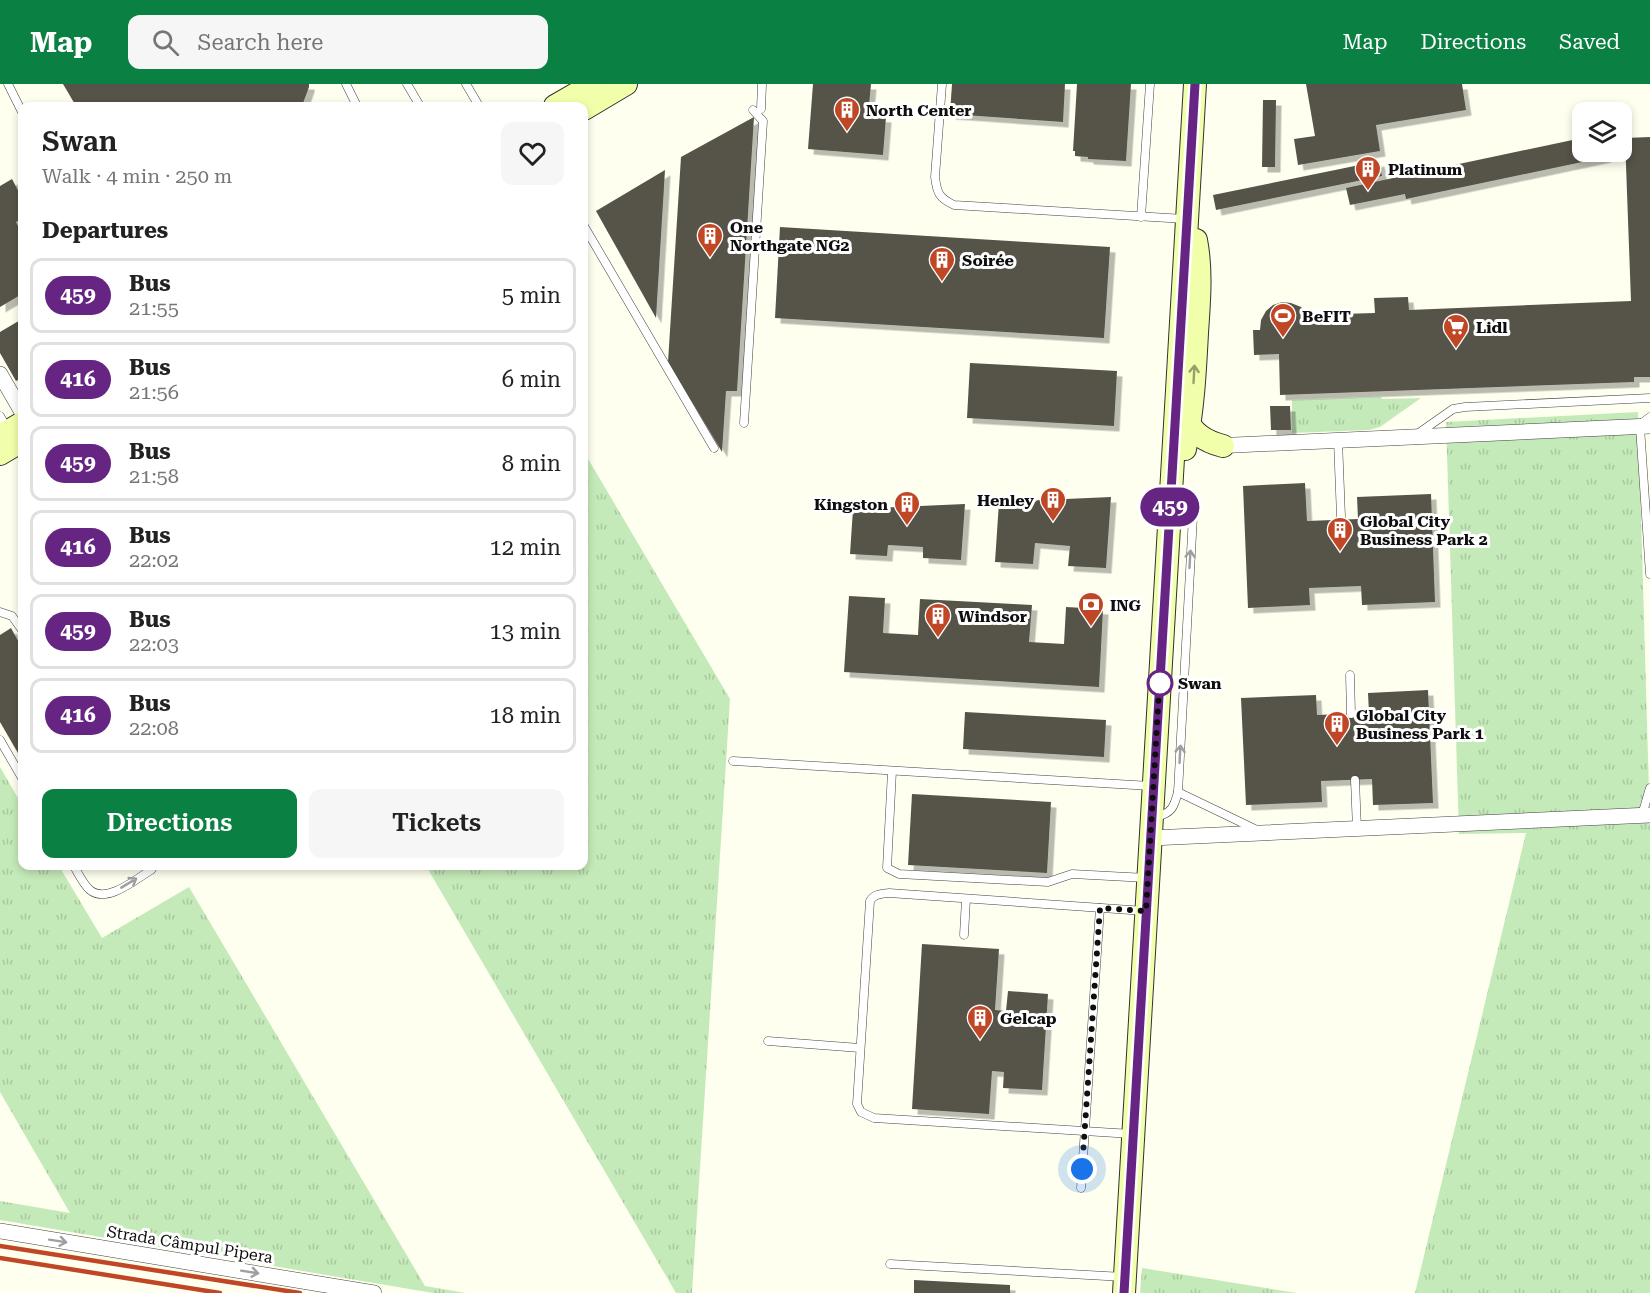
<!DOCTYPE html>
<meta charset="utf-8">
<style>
:root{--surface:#fff;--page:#f6f6f6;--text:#222;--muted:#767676;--line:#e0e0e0;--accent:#0b8043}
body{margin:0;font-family:"Roboto Serif",serif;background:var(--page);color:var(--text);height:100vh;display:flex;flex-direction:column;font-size:22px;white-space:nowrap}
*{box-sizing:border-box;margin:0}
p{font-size:20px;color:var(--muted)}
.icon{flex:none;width:33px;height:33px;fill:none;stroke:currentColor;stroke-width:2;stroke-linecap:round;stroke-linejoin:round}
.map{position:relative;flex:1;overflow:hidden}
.drawer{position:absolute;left:18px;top:18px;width:570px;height:768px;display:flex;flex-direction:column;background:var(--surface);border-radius:12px;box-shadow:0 3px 9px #0003}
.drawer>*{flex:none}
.badge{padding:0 12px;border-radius:20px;font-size:21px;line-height:39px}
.buttons{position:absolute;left:1572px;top:18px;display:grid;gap:12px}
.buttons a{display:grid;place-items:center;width:60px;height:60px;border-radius:12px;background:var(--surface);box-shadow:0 3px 9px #0003;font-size:30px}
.you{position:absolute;width:30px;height:30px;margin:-15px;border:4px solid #fff;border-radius:50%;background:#1a73e8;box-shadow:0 0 0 9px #1a73e833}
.map>.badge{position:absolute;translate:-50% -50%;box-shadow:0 0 0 3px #fff}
h2{padding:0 24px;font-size:22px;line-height:54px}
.round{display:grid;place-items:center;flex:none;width:63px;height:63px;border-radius:12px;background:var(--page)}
.head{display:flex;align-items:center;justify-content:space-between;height:102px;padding:0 24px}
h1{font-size:28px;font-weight:600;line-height:45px}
.primary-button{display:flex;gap:12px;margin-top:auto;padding:12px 24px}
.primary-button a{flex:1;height:69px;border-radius:12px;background:var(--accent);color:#fff;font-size:24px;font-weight:600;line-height:69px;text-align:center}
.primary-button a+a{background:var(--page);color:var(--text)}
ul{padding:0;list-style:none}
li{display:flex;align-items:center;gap:18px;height:75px;margin:0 12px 9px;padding:0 12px;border:3px solid var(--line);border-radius:12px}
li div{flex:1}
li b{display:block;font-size:22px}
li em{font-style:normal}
li .badge{min-width:66px;font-weight:700;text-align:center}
header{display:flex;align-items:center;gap:36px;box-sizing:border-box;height:84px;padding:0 30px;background:var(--accent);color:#fff}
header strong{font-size:28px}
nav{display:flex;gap:33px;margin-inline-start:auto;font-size:21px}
.search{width:420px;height:54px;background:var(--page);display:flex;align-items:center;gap:15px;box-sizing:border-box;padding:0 21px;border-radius:12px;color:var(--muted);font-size:22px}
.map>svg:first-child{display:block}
.grass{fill:url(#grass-tufts)}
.building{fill:#57534a;filter:url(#shadow)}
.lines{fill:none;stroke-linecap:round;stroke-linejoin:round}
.service-casing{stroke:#414141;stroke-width:9}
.minor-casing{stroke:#414141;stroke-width:16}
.secondary-casing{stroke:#303030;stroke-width:24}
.service{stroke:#fff;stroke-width:8}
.minor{stroke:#fff;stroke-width:15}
.secondary{stroke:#f2ffaa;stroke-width:22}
.rail{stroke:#c04725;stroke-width:4.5}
.oneway{stroke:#979f6c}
.oneway2{stroke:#9f9f9f}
.line-casing{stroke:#fff;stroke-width:14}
.line{stroke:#662483;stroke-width:9}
.walk{stroke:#0e0e0e;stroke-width:6;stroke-dasharray:0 10.8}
.stop-dot{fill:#fff;stroke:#662483;stroke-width:3}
.labels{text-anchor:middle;stroke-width:6;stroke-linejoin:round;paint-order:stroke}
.poi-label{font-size:16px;font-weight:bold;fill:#0e0e0e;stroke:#fff;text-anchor:start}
.stop-label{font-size:16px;font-weight:bold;fill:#0e0e0e;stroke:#fff;text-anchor:start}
.street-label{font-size:16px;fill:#0e0e0e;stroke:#fff}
</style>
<header>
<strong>Map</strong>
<div class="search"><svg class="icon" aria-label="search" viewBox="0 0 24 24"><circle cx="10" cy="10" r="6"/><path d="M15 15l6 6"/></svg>Search here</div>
<nav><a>Map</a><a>Directions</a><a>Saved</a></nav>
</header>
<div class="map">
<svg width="1650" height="1209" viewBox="0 0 1650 1209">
<defs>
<pattern id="grass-tufts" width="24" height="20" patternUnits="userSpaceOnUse" patternTransform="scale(1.5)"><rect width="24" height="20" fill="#c5eab9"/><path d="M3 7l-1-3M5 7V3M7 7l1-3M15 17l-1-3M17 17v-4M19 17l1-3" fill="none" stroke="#a8c89e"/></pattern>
<filter id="shadow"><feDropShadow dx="5.5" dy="5.5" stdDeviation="0" flood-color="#0004"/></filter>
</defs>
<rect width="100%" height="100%" fill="#feffef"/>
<!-- grass -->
<g class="grass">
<polygon points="1381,313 1382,315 1421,314 1380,343 1369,346 1292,349 1292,316"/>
<polygon points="1638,328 1650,743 1650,1209 1415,1209 1526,749 1459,750 1446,338"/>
<polygon points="584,368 730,615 692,1209 676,1209 426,782 584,782"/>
<polygon points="0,683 22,721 22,782 59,782 102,854 189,803 425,1202 466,1209 433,1209 0,1136 0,1117 70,1129 0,1008"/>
<polygon points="1142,1184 1297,1209 1140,1209"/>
</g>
<!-- building -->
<g class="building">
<polygon points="63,0 309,0 309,3 302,22 76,22"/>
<polygon points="813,0 871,0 868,32 886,33 883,71 808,65"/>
<polygon points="952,0 1065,0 1063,38 950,30"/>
<polygon points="1077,0 1131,0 1126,77 1088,75 1088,73 1075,72 1075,67 1073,67"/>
<polygon points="1306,0 1462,0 1466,26 1376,41 1380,67 1298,81 1294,55 1315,52"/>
<polygon points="1263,16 1276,16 1275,83 1262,83"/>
<polygon points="754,33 737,307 726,307 722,368 668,278 681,73"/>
<polygon points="1650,53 1650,293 1634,293 1634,298 1280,311 1279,270 1254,271 1253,246 1260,246 1261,236 1266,227 1273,221 1282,218 1291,219 1301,223 1308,231 1375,229 1374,214 1408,213 1409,226 1631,217 1625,54"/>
<polygon points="1582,54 1582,68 1605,68 1606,73 1406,115 1405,110 1350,121 1346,104"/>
<polygon points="1379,77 1382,92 1216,126 1213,111"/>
<polygon points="665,86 656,234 596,127"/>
<polygon points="12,95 22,114 22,135 16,138 22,150 22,210 0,223 0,102"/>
<polygon points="780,143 1110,163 1104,254 775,234"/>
<polygon points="22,235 22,294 16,297 0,269 0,248"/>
<polygon points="970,279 1117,287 1114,342 967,334"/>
<polygon points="1270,322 1290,322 1291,346 1271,346"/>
<polygon points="1305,399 1307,437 1358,435 1357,413 1431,410 1435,518 1362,521 1361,502 1309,504 1310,521 1248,524 1243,402"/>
<polygon points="1111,413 1106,484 1068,482 1070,462 1035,459 1033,480 995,478 999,418"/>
<polygon points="965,420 961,476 923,474 923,463 888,461 887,472 850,470 853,425"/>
<polygon points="849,512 885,514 883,549 918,551 920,515 1032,521 1029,558 1064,560 1066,523 1103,525 1099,603 844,588"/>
<polygon points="11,544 22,564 22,676 0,638 0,551"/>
<polygon points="1428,606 1433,719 1373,721 1372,695 1321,697 1322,718 1246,721 1241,614 1316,611 1317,631 1369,629 1368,609"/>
<polygon points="965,628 1106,636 1104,673 963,665"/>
<polygon points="912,710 1051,718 1047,789 908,781"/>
<polygon points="922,860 999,865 995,926 1006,927 1008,907 1048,910 1042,1006 1003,1004 1004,988 992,987 989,1030 912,1025"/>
<polygon points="914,1196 1010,1201 1010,1209 914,1209"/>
</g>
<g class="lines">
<defs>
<g id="service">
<polyline points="8,0 22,28"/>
<polyline points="346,0 357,22"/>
<polyline points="407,0 420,22"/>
<polyline points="466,0 479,22"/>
<path d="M942,0l-7,93c2,16 4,21 19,28l231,14"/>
<polyline points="761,25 762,0"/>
<polyline points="1141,133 1150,0"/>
<polyline points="584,142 714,364"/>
<polyline points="0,332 8,346"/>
<polyline points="1650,333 1642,339 1640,343 1650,490"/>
<polyline points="744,339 763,37 753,26"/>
<polyline points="1416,351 1453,325 1465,323 1650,314"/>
<polyline points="1338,356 1341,433"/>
<polyline points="0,528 12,532 22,546"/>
<polyline points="1350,591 1351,630"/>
<polyline points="0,656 22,694"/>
<polyline points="733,677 1151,702"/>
<polyline points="892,687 887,784 899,790 1048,798 1072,790 1147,794"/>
<polyline points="1355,696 1357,745"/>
<polyline points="1178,708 1255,745"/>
<polyline points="1642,731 1650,704"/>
<path d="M1156,733c16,-4 18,-10 22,-25l15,-276c-4,-11 -8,-16 -18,-21"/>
<path d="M74,782c4,7 9,18 16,24 17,14 46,-11 61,-20l3,-4"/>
<polyline points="964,851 966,815"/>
<polyline points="768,957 860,964"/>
<path d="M1132,1050l-258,-16 -13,-6 -4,-8 13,-203c4,-7 11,-7 19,-8l256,18"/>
<polyline points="1081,1104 1100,824"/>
<polyline points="890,1180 1124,1193"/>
</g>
<g id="minor">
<polyline points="0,290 22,328"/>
<polyline points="1213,362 1650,342"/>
<polyline points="1151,754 1650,731"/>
<polyline points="0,1147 374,1209"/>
</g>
<g id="secondary">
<polyline points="555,22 593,0"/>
<polyline points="584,25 626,0"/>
<path d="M1184,332c10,18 20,25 39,30"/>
<polyline points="0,352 22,339"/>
<path d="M1185,365c8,-39 10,-77 12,-116 2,-31 5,-62 -1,-93"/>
<polyline points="0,370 22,357"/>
<polyline points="1124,1209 1195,0"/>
</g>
</defs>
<!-- service casing -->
<use href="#service" class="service-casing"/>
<!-- minor casing -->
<use href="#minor" class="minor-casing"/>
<!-- secondary casing -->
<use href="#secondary" class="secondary-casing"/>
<!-- service -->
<use href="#service" class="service"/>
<!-- minor -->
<use href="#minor" class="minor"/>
<!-- secondary -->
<use href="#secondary" class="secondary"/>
<!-- rail -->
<g class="rail">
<polyline points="0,1162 300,1209"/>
<polyline points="0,1174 220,1209"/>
</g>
</g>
<!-- one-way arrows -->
<defs><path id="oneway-shaft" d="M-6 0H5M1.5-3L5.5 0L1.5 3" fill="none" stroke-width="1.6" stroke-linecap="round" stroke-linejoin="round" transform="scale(1.5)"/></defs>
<use class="oneway" href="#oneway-shaft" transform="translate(1194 290) rotate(-87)"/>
<g class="oneway2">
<use href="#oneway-shaft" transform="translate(1190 475) rotate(-87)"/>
<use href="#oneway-shaft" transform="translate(1180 670) rotate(-87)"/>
<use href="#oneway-shaft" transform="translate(129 799) rotate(-31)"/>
<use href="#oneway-shaft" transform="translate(58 1157) rotate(9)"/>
<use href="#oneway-shaft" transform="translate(250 1188) rotate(9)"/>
</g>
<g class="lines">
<defs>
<polyline id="line" points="1124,1209 1195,0"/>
</defs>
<!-- line casing -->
<use href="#line" class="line-casing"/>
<!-- line -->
<use href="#line" class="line"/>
<!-- walk -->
<polyline class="walk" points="1082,1085 1100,824 1146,827 1160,590 1160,599"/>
</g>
<!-- icons -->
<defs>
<symbol id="building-pin" viewBox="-11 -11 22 30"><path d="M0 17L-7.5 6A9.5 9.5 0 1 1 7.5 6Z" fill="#c04725" stroke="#fff"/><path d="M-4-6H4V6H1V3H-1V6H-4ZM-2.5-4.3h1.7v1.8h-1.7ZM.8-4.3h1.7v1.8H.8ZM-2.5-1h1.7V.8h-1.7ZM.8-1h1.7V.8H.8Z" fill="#fff"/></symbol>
<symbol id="stadium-pin" viewBox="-11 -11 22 30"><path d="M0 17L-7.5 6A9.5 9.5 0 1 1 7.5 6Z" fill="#c04725" stroke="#fff"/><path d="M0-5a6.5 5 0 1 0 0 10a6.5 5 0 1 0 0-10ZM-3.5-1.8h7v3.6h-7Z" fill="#fff"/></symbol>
<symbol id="supermarket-pin" viewBox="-11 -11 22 30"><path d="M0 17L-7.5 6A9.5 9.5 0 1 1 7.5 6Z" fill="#c04725" stroke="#fff"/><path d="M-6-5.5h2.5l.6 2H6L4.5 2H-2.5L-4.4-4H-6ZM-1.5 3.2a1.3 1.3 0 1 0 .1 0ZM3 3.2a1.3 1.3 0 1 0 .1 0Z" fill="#fff"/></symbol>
<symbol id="bank-pin" viewBox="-11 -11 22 30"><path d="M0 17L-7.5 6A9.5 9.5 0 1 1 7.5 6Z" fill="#c04725" stroke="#fff"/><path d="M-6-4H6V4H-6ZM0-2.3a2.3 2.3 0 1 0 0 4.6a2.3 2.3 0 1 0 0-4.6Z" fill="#fff"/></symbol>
</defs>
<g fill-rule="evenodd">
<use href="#building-pin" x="832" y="11" width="30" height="40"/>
<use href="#building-pin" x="1353" y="70" width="30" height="40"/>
<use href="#building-pin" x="695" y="137" width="30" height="40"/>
<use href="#building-pin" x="927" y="161" width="30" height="40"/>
<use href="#stadium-pin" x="1268" y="217" width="30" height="40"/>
<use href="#supermarket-pin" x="1441" y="228" width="30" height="40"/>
<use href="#building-pin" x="1038" y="401" width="30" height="40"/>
<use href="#building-pin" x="892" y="405" width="30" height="40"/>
<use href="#building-pin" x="1325" y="431" width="30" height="40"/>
<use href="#bank-pin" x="1076" y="506" width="30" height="40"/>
<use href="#building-pin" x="923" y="517" width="30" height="40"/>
<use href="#building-pin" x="1322" y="625" width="30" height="40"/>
<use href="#building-pin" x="965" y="919" width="30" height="40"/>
</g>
<!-- markers -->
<circle class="stop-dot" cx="1160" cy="599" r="12"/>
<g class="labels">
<!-- poi labels -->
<g class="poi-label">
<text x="866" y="32">North Center</text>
<text x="1388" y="91">Platinum</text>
<text x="730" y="149">One<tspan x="730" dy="18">Northgate NG2</tspan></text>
<text x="962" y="182">Soirée</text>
<text x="1302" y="238">BeFIT</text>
<text x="1476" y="249">Lidl</text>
<text x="1034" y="422" text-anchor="end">Henley</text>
<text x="888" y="426" text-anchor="end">Kingston</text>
<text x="1360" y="443">Global City<tspan x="1360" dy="18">Business Park 2</tspan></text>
<text x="1110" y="527">ING</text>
<text x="958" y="538">Windsor</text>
<text x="1356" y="637">Global City<tspan x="1356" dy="18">Business Park 1</tspan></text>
<text x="1000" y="940">Gelcap</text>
</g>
<!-- stop labels -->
<g class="stop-label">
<text x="1178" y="605">Swan</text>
</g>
<!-- street labels -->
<g class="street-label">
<text transform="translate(190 1160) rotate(9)" y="6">Strada Câmpul Pipera</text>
</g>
</g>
</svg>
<div class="buttons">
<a><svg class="icon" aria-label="layers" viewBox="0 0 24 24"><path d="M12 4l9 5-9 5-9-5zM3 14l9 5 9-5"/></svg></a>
</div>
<div class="you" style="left:1082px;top:1085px"></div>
<b class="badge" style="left:1170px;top:423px;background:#662483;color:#fff">459</b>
<section class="drawer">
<div class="head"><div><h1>Swan</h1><p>Walk · 4 min · 250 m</p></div><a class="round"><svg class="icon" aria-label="heart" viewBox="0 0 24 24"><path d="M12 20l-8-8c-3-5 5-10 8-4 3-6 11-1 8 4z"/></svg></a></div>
<h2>Departures</h2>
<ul>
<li><span class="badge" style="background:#662483;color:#fff">459</span><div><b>Bus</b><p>21:55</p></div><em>5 min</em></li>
<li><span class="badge" style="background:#662483;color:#fff">416</span><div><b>Bus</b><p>21:56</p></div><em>6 min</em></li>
<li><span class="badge" style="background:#662483;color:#fff">459</span><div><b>Bus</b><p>21:58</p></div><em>8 min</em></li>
<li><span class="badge" style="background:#662483;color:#fff">416</span><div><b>Bus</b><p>22:02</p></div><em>12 min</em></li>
<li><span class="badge" style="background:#662483;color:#fff">459</span><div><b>Bus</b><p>22:03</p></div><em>13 min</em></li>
<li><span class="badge" style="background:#662483;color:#fff">416</span><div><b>Bus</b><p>22:08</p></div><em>18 min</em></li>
</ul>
<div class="primary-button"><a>Directions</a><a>Tickets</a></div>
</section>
</div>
